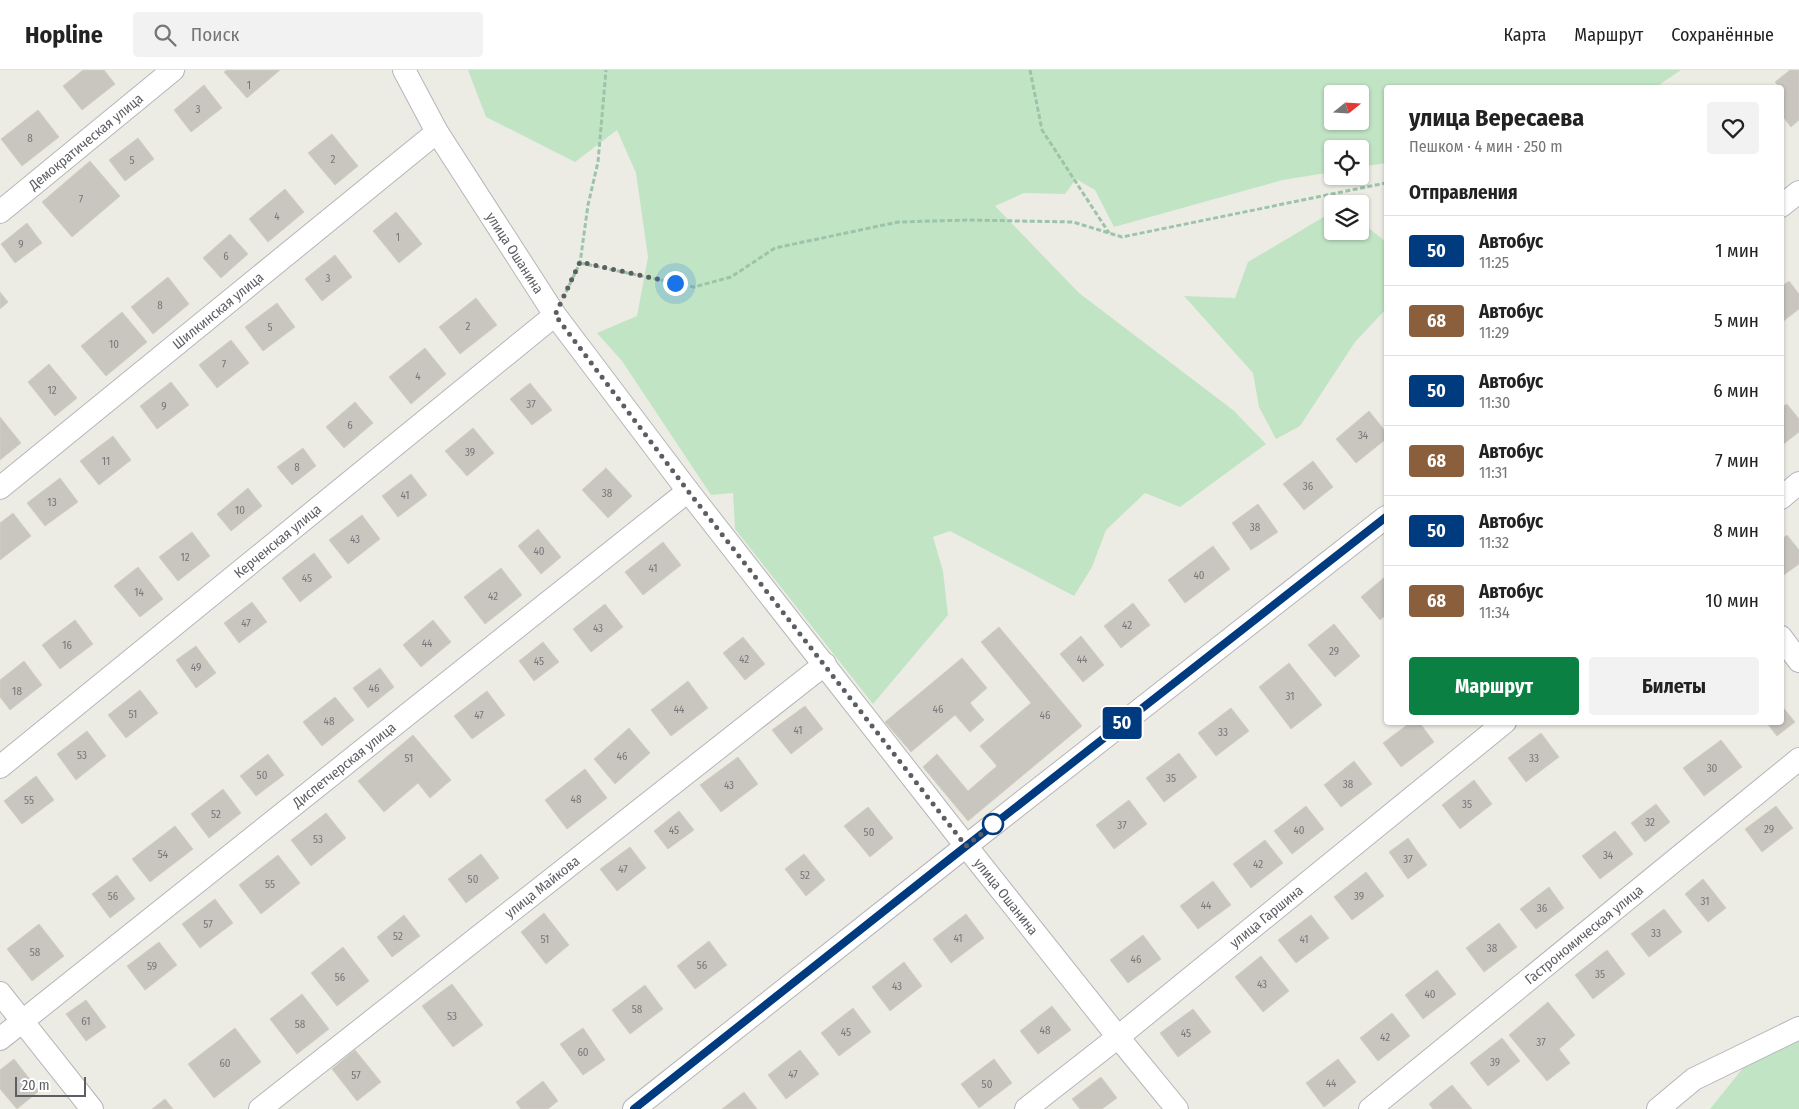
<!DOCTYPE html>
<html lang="ru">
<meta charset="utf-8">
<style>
:root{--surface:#fff;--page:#f2f2f2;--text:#222;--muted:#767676;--line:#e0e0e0;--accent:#0b8043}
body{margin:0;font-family:"Fira Sans Condensed",sans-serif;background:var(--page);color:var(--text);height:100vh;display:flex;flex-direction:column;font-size:19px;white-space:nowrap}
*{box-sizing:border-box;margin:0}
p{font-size:16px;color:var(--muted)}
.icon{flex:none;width:28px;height:28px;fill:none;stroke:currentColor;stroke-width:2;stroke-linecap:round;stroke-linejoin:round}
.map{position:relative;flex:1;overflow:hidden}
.details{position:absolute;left:1384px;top:15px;width:400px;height:640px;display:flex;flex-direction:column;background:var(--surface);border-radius:5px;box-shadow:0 1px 4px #0004}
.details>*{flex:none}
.badge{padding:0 10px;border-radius:4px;font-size:18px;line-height:32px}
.needle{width:32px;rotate:72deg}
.tools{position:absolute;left:1324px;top:15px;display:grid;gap:10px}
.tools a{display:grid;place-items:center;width:45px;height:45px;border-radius:5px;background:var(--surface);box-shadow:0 1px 4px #0004;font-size:25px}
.scale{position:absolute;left:15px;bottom:12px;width:71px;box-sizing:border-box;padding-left:5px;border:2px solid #5c5e63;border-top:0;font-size:14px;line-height:18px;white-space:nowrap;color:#5c5e63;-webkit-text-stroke:4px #fff;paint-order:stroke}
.you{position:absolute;width:25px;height:25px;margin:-12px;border:4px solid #fff;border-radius:50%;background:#1a73e8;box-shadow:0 0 0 8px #1a73e833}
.map>.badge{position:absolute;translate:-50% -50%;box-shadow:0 0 0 2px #fff}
h2{padding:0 25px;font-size:19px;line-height:45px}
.round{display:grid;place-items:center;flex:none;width:52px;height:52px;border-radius:5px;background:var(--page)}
.head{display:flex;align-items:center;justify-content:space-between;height:85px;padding:0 25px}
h1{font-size:24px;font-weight:700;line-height:38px}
.cta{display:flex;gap:10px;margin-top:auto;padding:10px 25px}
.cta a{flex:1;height:58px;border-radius:5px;background:var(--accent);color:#fff;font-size:20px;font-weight:700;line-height:58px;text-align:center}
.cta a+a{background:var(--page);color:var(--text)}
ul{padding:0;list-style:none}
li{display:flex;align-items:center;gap:15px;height:70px;padding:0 25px;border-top:1px solid var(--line)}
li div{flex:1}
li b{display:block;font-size:19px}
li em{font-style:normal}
li .badge{min-width:55px;font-weight:700;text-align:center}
header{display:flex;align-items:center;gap:30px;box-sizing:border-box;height:70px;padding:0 25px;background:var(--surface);border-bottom:1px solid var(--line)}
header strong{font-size:24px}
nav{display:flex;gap:28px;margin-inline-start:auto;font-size:18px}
.search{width:350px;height:45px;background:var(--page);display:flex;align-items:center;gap:12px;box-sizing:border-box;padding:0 18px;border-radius:5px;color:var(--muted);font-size:19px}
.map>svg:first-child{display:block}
.green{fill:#c1e4c5;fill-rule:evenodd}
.building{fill:#c9c6c0;stroke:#d2cfc2}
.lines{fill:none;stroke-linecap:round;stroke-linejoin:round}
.minor-casing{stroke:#b4b5ba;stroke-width:24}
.path{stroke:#9bc4aa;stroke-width:3;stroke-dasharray:5 2.5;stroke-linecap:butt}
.minor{stroke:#fff;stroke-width:22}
.line-casing{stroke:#fff;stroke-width:11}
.line{stroke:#003b80;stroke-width:8}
.walk{stroke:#5c5e63;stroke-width:5;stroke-dasharray:0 9}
.stop-dot{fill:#fff;stroke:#003b80;stroke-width:2.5}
.labels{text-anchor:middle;stroke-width:4;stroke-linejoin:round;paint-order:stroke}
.number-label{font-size:11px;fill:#77787a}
.street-label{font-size:14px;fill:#5c5e63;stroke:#fff}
</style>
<header>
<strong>Hopline</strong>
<div class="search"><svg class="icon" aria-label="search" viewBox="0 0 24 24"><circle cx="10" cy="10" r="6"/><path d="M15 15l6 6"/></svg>Поиск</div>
<nav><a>Карта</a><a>Маршрут</a><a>Сохранённые</a></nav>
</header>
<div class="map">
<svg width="1799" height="1039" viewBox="0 0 1799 1039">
<rect width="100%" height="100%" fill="#edece4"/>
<!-- green -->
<g class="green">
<path d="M468,0h1213l-25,17 -270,1v75l-26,4v-18h-28v23l-49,8 -169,47 -19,-37 -19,-11 -11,15 -41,-1 -29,13 84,87 154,117 33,34 -86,63 -35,-14 -39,37 -14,37 -18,29 -124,-65 -17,6 10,34 5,44 -75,89 -138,-175 -2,-36 -22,2 -89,-134 -25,-28 40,-17 11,-59 -12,-84 -19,-43 -42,32 -89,-45zM1332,24h28v27h-28z"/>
<polygon points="1332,142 1332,161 1360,161 1360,151 1386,172 1386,239 1355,272 1300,356 1276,369 1259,337 1253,303 1184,226 1235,228 1248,192"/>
<polygon points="1799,969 1799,1039 1710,1039 1747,993"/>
</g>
<!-- building -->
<g class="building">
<polygon points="83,0 104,0 115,14 82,40 63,16"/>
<polygon points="227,0 280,0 247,28 224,2"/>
<polygon points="1790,0 1799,0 1799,50 1791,57 1781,44 1781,18 1775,12"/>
<polygon points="204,15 222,38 191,62 174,40"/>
<polygon points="38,40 59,67 22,96 1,69"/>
<polygon points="332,64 358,96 335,115 308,83"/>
<polygon points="138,68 154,89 125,111 109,90"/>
<polygon points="90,91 120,126 72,167 42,132"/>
<polygon points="285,119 304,142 268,172 249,149"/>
<polygon points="396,142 422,174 399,193 373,161"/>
<polygon points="27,153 42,173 15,193 1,174"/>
<polygon points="230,164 248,184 221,208 203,188"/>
<polygon points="335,185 352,207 322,231 305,209"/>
<polygon points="168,207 189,234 153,264 131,237"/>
<polygon points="1789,211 1799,224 1799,239 1781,253 1781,217"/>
<polygon points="0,222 8,232 0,239"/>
<polygon points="476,228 497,255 460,284 439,257"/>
<polygon points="277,233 295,257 263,281 245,257"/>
<polygon points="122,242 147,272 106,306 81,276"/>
<polygon points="231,270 249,293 217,318 199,295"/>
<polygon points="425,278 446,304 411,334 389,307"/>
<polygon points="49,294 77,328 55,346 28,312"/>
<polygon points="171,312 189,335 157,359 140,336"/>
<polygon points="530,313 552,340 532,355 510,329"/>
<polygon points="355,332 373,353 344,378 326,357"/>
<polygon points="1787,334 1799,349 1799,362 1781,376 1781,338"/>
<polygon points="1369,341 1386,362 1386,369 1356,393 1336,369"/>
<polygon points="0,347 21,373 0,390"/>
<polygon points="473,358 494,383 467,406 445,381"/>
<polygon points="113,366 131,390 99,415 80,391"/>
<polygon points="303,378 316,396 292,415 277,397"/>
<polygon points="1313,391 1333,417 1304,440 1283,414"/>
<polygon points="606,398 632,426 608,448 582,420"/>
<polygon points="411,404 427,425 398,447 382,426"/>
<polygon points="60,408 78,432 45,456 27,433"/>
<polygon points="248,418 262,436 231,461 217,444"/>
<polygon points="1258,434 1278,462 1251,480 1232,453"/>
<polygon points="13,443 31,466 0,490 0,453"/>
<polygon points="362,445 380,469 348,494 329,470"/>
<polygon points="538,459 561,487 541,504 518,476"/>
<polygon points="192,462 210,486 178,511 159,487"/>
<polygon points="1787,465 1799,480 1799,494 1781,507 1781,470"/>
<polygon points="663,472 681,495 643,525 625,502"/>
<polygon points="1213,476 1230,499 1185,533 1168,510"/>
<polygon points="314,483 332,507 300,532 282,508"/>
<polygon points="138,497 163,529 140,547 114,516"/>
<polygon points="501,498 522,525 485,554 464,527"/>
<polygon points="1386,506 1386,545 1380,550 1361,527"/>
<polygon points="252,532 267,552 239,573 224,553"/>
<polygon points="1133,533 1150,555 1121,578 1104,556"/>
<polygon points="605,534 623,557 591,582 573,559"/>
<polygon points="75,550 93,574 60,599 42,575"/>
<polygon points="433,550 451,572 421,597 403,575"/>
<polygon points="1334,554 1360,586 1335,607 1308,575"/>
<polygon points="999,557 1082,656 968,751 923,697 937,684 968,721 997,696 980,676 1031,633 981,572"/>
<polygon points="1081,566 1104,595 1083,612 1060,584"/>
<polygon points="743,567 765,594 745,610 723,583"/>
<polygon points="543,572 559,592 534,611 519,591"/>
<polygon points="196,576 216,603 196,618 176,590"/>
<polygon points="962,588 987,618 970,633 984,650 970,662 955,645 911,682 885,652"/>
<polygon points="24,591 42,615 10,640 0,627 0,610"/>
<polygon points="1289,593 1322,635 1291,659 1259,617"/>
<polygon points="380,598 394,617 368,638 353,618"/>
<polygon points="688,611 708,638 671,666 651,640"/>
<polygon points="140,620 158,643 126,668 108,645"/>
<polygon points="487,621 505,645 472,669 454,646"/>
<polygon points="335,627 354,650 322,676 303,652"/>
<polygon points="1781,635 1795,652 1777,666 1766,652 1781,652"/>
<polygon points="805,636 823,659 791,684 772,660"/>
<polygon points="1231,638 1249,661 1216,686 1198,663"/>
<polygon points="1411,652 1419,652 1434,672 1401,697 1383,673"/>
<polygon points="629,658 650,683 615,714 594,689"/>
<polygon points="87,661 106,686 76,710 57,684"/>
<polygon points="1541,663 1559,687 1526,712 1508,688"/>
<polygon points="413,665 451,710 430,728 418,713 384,742 358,711"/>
<polygon points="1721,670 1742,697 1704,726 1683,698"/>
<polygon points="1179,683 1197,707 1164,732 1146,708"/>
<polygon points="268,684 284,705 256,726 240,706"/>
<polygon points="738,687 758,714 721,742 700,715"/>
<polygon points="1354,691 1372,714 1341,737 1324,715"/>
<polygon points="585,699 607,728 567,759 545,730"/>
<polygon points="36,706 54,730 22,754 4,731"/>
<polygon points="1474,710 1492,734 1460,759 1442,735"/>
<polygon points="223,719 241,743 209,768 191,744"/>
<polygon points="1129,730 1147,754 1114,779 1096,755"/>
<polygon points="1656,734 1670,752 1645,772 1631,753"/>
<polygon points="1306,736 1324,759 1292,784 1274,761"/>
<polygon points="1776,736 1793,758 1762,782 1745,759"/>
<polygon points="868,737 893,768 870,787 844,756"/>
<polygon points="679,741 694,760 668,779 654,761"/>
<polygon points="326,743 346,768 311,796 291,770"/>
<polygon points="175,756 193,779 150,812 132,789"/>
<polygon points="1615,761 1633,784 1600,809 1582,786"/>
<polygon points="1408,768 1427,795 1408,809 1389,782"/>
<polygon points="1265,770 1283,793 1251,818 1233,794"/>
<polygon points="630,777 646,798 617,821 600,799"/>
<polygon points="481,784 499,808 466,833 448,809"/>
<polygon points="804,784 825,810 806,826 785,799"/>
<polygon points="278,785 300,813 261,844 239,815"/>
<polygon points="1366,802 1384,826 1352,850 1334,827"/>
<polygon points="117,805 135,829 110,848 92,824"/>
<polygon points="1703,809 1726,838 1708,852 1685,824"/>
<polygon points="1213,811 1231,835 1198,859 1180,836"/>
<polygon points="1549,817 1564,838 1536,859 1520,839"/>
<polygon points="215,829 233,853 200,878 182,854"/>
<polygon points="1664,839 1682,862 1649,887 1631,864"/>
<polygon points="544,843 569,875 546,894 521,862"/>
<polygon points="966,844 984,868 951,893 933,869"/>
<polygon points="404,845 420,866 392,887 377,867"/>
<polygon points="1311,845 1329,868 1296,893 1278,870"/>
<polygon points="1499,853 1517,877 1484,902 1466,878"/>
<polygon points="39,854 64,886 32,911 7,879"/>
<polygon points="1143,865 1161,889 1128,913 1110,890"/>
<polygon points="709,871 727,895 695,919 677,896"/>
<polygon points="159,872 177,895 145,920 127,896"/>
<polygon points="343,877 369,911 337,936 311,903"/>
<polygon points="1607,880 1625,904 1593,929 1575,905"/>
<polygon points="1261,886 1289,921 1263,942 1235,907"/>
<polygon points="904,892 922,916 890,941 872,917"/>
<polygon points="1437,900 1456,924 1423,949 1405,925"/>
<polygon points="452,914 483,955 453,977 422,936"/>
<polygon points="645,915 663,939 630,964 612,940"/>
<polygon points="302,924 329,959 297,984 270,949"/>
<polygon points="86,930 106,957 86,971 66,944"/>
<polygon points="1548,932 1575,965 1559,979 1570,993 1547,1011 1509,965"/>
<polygon points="1052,936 1071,960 1038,984 1020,961"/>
<polygon points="853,938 871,962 839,986 821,963"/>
<polygon points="1193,939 1211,962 1178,987 1160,963"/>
<polygon points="1392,943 1410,966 1378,991 1360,968"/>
<polygon points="235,958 261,992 214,1028 188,994"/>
<polygon points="583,958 605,990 583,1005 560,974"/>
<polygon points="1502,968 1520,991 1488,1016 1470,993"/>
<polygon points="355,980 381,1012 357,1031 332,999"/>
<polygon points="800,980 819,1004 786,1029 768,1005"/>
<polygon points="14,989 39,1021 17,1039 0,1019 0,1000"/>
<polygon points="994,989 1012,1013 979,1038 961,1014"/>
<polygon points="1338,989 1356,1012 1324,1037 1306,1013"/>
<polygon points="1101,1007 1117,1028 1102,1039 1080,1039 1072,1029"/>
<polygon points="543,1011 558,1031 548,1039 521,1039 516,1032"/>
<polygon points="1452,1015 1472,1039 1433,1039 1429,1034"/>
<polygon points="744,1022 757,1039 722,1039"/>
<polygon points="165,1029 173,1039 152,1039"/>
</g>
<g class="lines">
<defs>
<g id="minor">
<path id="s1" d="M404,0l33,62 118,183 133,176 278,355 152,191 59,72"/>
<polyline points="1781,136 1799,122"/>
<path id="s2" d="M0,142l173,-142"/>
<path id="s3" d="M0,418l437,-356"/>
<polyline points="1781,428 1799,413"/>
<polyline points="1781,567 1799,591"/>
<path id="s4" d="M0,697l555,-452"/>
<polyline points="0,923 92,1039"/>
<path id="s5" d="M0,969l688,-548"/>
<path id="s6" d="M260,1039l565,-445"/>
<polyline points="634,1039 966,776 1386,447"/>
<path id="s7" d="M1026,1039l92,-72 387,-315"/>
<path id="s8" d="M1370,1039l429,-350"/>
<polyline points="1658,1039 1694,1009 1799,958"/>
</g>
</defs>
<!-- minor casing -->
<use href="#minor" class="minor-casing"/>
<!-- path -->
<g class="path">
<polyline points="1030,0 1042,60 1109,163"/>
<polyline points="580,193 694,217 731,207 775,178 898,152 968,150 1073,152 1122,167 1386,113"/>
<polyline points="566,222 580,193 588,135 598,92 606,0"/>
</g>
<!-- minor -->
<use href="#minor" class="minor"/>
</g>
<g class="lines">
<defs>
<polyline id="line" points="634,1039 951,788 1386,447"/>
</defs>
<!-- line casing -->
<use href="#line" class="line-casing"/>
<!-- line -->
<use href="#line" class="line"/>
<!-- walk -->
<polyline class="walk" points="675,213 580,192 555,245 688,421 966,776 997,752 993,754"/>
</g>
<!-- markers -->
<circle class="stop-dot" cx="993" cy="754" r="10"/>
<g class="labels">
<!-- number labels -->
<g class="number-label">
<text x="249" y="19">1</text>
<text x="198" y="43">3</text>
<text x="30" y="72">8</text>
<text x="333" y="93">2</text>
<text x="132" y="94">5</text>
<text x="81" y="133">7</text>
<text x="277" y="150">4</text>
<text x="398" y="171">1</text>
<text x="21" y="178">9</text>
<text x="226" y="190">6</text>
<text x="328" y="212">3</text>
<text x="160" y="239">8</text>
<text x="468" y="260">2</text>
<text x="270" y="261">5</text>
<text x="114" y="278">10</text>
<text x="224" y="298">7</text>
<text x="418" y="310">4</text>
<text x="52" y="324">12</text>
<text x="531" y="338">37</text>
<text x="164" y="340">9</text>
<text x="350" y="359">6</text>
<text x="1363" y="369">34</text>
<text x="470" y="386">39</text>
<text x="106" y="395">11</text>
<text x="297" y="401">8</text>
<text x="1308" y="420">36</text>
<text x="607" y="427">38</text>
<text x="405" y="429">41</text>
<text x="52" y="436">13</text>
<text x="240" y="444">10</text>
<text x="1255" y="461">38</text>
<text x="355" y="473">43</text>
<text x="539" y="485">40</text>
<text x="185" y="491">12</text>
<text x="653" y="502">41</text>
<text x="1199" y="509">40</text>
<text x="307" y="512">45</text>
<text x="139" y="526">14</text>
<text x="493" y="530">42</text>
<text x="246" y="557">47</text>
<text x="1127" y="559">42</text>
<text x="598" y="562">43</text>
<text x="427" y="577">44</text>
<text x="67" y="579">16</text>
<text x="1334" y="585">29</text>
<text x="744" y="593">42</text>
<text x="1082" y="593">44</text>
<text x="539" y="595">45</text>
<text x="196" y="601">49</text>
<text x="374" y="622">46</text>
<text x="17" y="625">18</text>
<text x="1290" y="630">31</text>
<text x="679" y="643">44</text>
<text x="938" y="643">46</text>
<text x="133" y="648">51</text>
<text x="479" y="649">47</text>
<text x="1045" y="649">46</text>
<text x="329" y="655">48</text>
<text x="798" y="664">41</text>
<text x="1223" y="666">33</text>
<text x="82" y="689">53</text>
<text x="622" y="690">46</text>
<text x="409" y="692">51</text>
<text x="1534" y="692">33</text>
<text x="1712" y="702">30</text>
<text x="262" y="709">50</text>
<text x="1171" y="712">35</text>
<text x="1348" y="718">38</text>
<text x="729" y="719">43</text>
<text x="576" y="733">48</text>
<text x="29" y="734">55</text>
<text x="1467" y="738">35</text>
<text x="216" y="748">52</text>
<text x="1650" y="756">32</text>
<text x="1122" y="759">37</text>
<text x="1769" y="763">29</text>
<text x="674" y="764">45</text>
<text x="1299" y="764">40</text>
<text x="869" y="766">50</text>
<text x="318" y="773">53</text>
<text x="163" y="788">54</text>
<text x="1608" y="789">34</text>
<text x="1408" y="793">37</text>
<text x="1258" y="798">42</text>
<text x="623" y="803">47</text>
<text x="805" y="809">52</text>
<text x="473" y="813">50</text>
<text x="270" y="818">55</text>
<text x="113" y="830">56</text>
<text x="1359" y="830">39</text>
<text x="1705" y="835">31</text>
<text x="1206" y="839">44</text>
<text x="1542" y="842">36</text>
<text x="208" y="858">57</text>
<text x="1656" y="867">33</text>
<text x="398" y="870">52</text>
<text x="958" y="872">41</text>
<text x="545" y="873">51</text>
<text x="1304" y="873">41</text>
<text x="1492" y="882">38</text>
<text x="35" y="886">58</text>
<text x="1136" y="893">46</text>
<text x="702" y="899">56</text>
<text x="152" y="900">59</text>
<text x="1600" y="908">35</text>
<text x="340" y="911">56</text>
<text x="1262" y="918">43</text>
<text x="897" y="920">43</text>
<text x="1430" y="928">40</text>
<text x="637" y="943">58</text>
<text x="452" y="950">53</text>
<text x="86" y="955">61</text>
<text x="300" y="958">58</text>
<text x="1045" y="964">48</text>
<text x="846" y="966">45</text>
<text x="1186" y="967">45</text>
<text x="1385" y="971">42</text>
<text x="1541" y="976">37</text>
<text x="583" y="986">60</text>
<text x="1495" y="996">39</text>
<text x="225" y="997">60</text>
<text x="793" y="1008">47</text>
<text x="356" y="1009">57</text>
<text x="1331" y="1017">44</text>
<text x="987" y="1018">50</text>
</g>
<!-- street labels -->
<g class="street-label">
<text dy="5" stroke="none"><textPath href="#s2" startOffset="111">Демократическая улица</textPath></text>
<text dy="5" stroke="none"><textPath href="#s1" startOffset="214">улица Ошанина</textPath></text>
<text dy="5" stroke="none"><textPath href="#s3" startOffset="281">Шилкинская улица</textPath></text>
<text dy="5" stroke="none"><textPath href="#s4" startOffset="358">Керченская улица</textPath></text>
<text dy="5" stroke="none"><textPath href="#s5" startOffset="440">Диспетчерская улица</textPath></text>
<text dy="5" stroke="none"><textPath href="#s6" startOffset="359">улица Майкова</textPath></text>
<text dy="5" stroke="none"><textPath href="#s1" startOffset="1024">улица Ошанина</textPath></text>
<text dy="5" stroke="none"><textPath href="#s7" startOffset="308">улица Гаршина</textPath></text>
<text dy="5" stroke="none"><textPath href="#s8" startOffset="276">Гастрономическая улица</textPath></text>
</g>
</g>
</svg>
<div class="tools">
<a><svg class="needle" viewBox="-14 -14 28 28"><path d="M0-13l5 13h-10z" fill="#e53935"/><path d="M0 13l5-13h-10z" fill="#767676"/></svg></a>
<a><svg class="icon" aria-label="locate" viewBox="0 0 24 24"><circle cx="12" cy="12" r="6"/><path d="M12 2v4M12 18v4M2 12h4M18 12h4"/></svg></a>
<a><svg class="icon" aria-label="layers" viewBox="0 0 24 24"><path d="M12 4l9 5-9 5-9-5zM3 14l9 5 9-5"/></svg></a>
</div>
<div class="scale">20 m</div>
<div class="you" style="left:675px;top:213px"></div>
<b class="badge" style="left:1122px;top:653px;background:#003b80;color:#fff">50</b>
<section class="details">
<div class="head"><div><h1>улица Вересаева</h1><p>Пешком · 4 мин · 250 m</p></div><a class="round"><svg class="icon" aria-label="heart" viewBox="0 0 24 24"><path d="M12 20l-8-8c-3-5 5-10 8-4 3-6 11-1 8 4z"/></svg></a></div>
<h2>Отправления</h2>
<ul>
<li><span class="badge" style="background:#003b80;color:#fff">50</span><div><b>Автобус</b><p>11:25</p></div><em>1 мин</em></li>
<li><span class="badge" style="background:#8b5e3c;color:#fff">68</span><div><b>Автобус</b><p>11:29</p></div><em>5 мин</em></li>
<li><span class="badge" style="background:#003b80;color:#fff">50</span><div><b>Автобус</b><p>11:30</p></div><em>6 мин</em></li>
<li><span class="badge" style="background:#8b5e3c;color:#fff">68</span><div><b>Автобус</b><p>11:31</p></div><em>7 мин</em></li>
<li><span class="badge" style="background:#003b80;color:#fff">50</span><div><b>Автобус</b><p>11:32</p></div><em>8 мин</em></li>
<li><span class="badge" style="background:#8b5e3c;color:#fff">68</span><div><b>Автобус</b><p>11:34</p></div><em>10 мин</em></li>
</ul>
<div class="cta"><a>Маршрут</a><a>Билеты</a></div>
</section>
</div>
